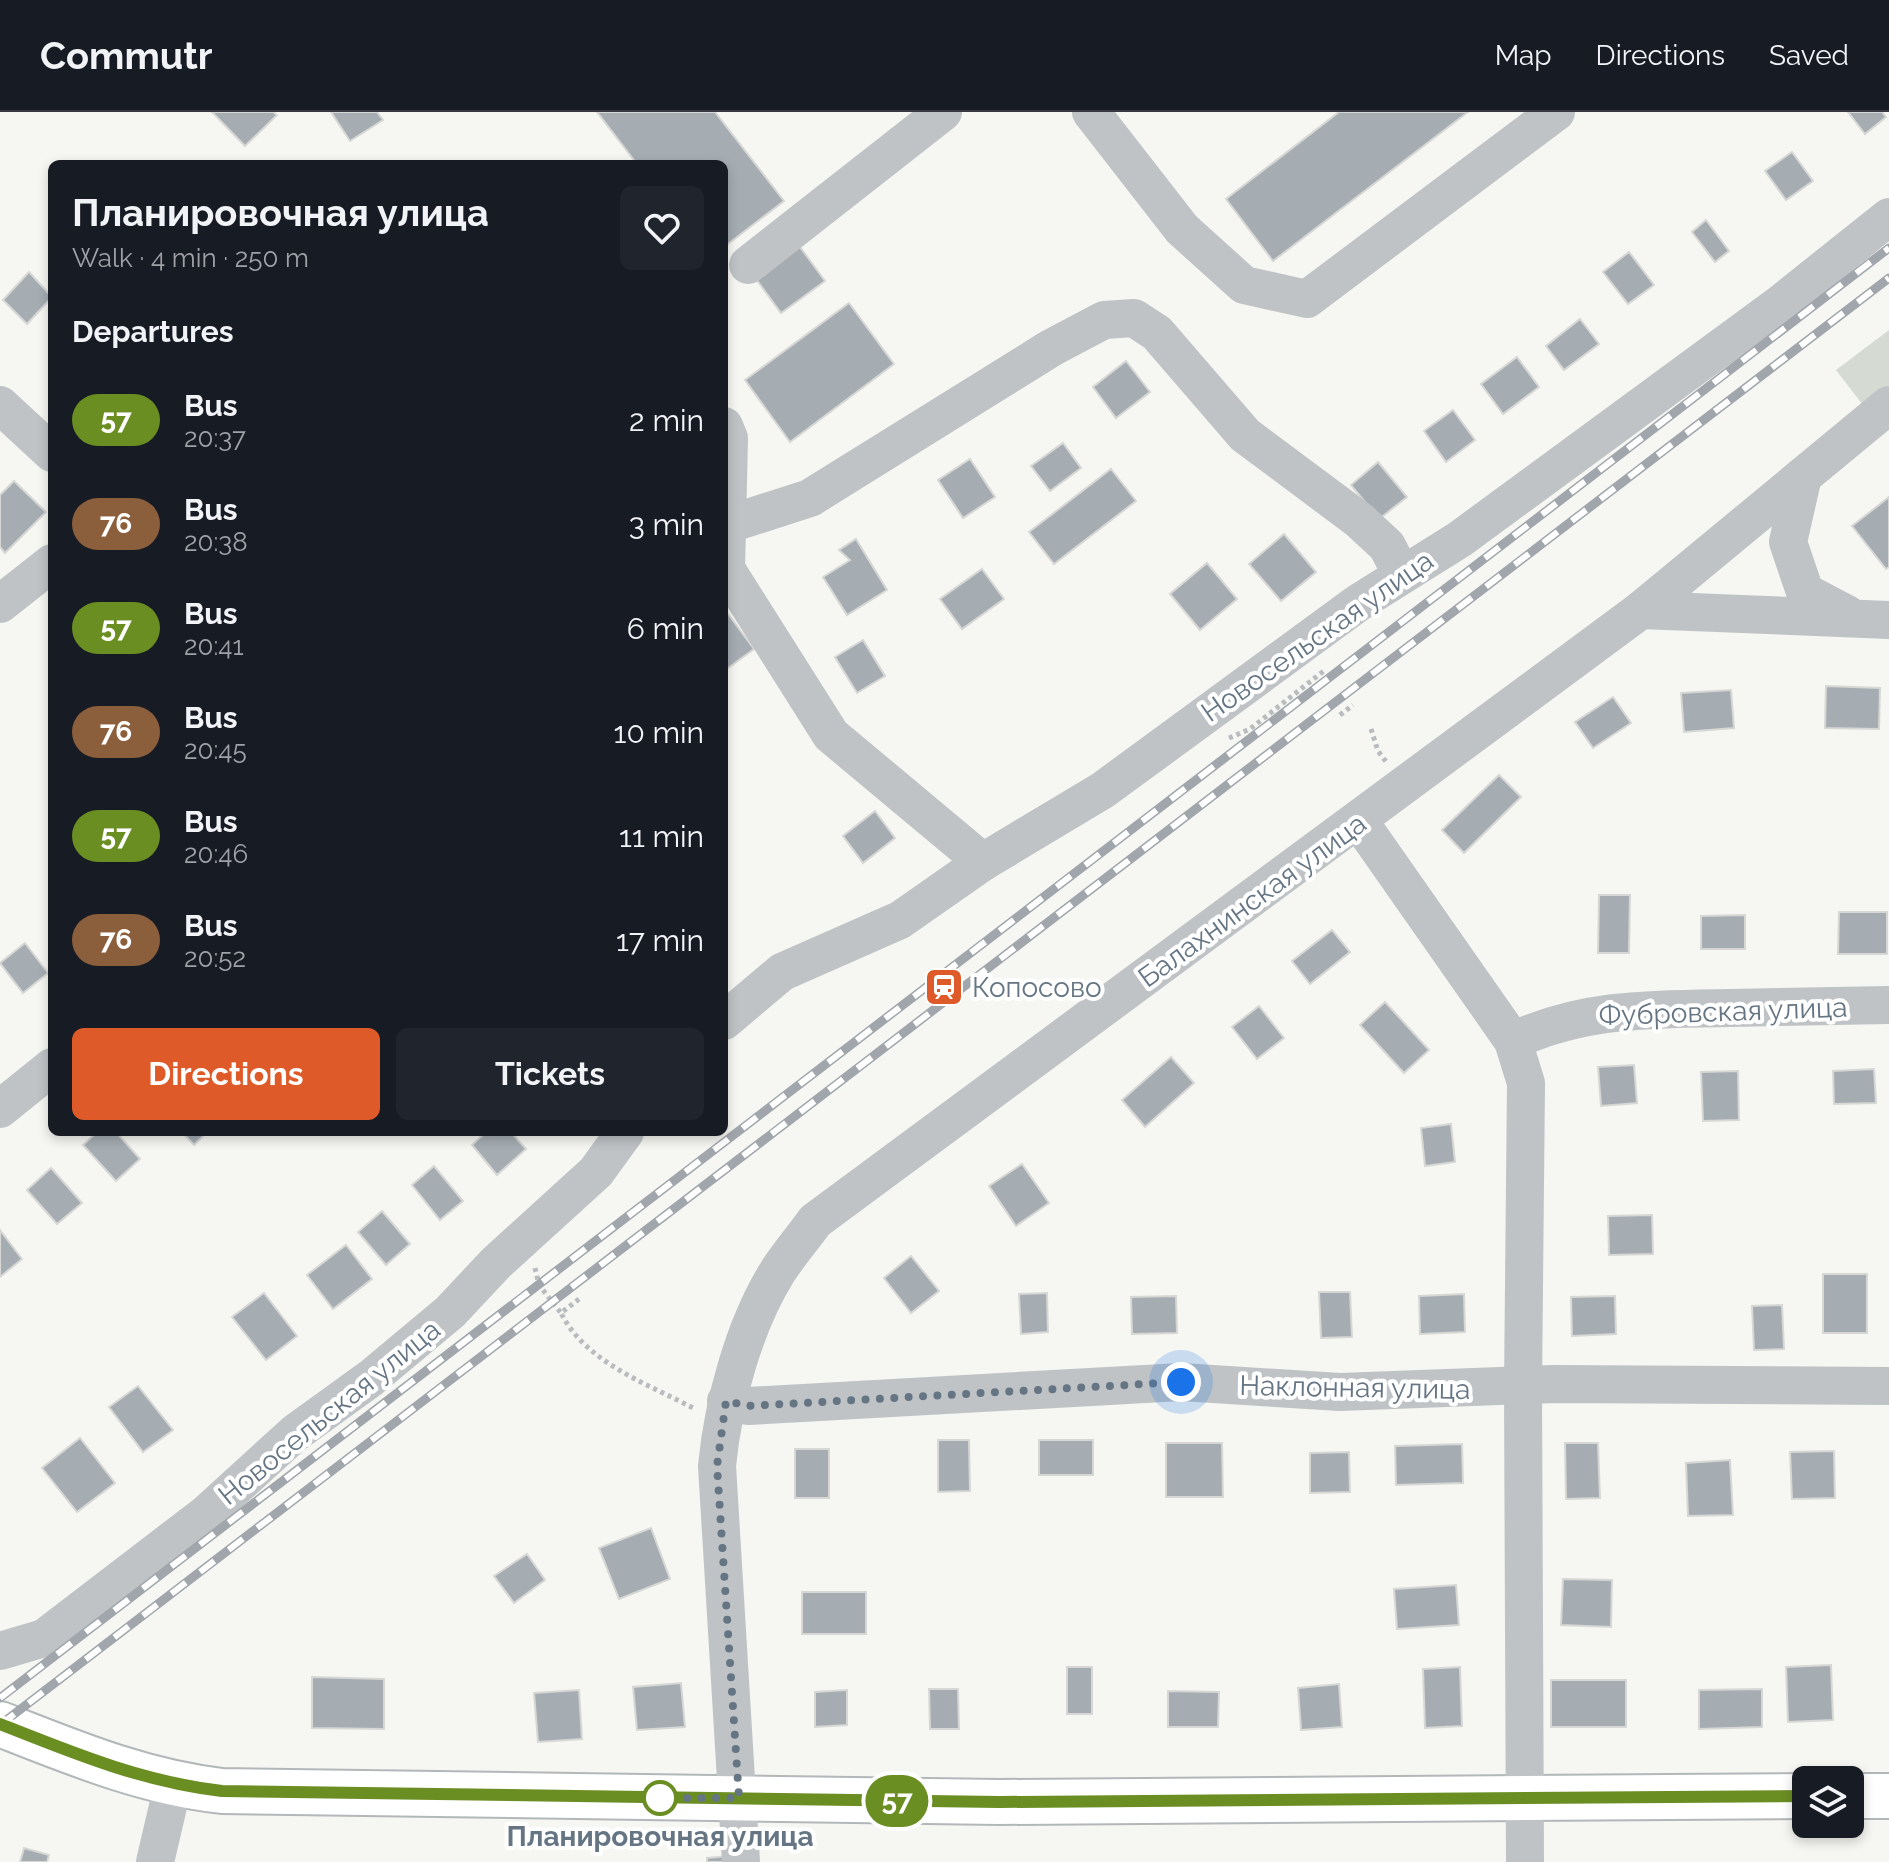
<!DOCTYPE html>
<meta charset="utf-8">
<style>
:root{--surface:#171b24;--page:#20242c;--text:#f1f3f6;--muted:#9ea1a6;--line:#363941;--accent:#df5a29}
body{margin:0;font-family:Raleway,sans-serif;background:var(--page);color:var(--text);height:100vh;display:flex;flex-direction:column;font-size:30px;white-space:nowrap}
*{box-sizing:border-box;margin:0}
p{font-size:26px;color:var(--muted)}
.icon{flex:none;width:44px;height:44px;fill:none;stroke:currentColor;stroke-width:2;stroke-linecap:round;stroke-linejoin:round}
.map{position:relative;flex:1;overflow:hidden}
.details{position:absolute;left:48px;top:48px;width:680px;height:976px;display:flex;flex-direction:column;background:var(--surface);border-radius:12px;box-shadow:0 4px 12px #0003}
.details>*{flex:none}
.badge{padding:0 16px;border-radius:26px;font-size:28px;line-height:52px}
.buttons{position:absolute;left:1792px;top:1654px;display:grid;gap:16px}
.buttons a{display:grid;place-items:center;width:72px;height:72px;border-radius:12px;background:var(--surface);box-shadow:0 4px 12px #0003;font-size:40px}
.you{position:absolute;width:40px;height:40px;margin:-20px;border:6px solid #fff;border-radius:50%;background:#1a73e8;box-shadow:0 0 0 12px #1a73e833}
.map>.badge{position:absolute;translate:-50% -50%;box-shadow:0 0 0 4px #fff}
h2{padding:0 24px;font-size:30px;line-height:72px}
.round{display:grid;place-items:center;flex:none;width:84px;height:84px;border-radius:12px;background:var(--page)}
.summary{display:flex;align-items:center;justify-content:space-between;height:136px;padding:0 24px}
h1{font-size:38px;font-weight:700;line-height:60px}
.primary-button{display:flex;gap:16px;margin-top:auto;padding:16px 24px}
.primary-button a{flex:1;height:92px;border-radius:12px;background:var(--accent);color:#fff;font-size:32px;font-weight:700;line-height:92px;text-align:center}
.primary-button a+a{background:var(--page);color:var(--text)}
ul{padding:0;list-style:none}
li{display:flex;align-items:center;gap:24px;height:104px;padding:0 24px}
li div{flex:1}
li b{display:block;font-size:30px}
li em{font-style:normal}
li .badge{min-width:88px;font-weight:700;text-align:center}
header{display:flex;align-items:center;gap:48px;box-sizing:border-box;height:112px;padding:0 40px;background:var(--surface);border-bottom:2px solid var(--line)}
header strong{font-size:38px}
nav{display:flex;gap:44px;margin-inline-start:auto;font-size:28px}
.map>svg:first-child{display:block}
.green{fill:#d5dbd2}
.building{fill:#a5adb3;stroke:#d7d7d5;stroke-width:2}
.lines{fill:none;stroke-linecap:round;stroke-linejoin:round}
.major-casing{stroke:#b2b7ba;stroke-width:48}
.path{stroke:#b9bcbe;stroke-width:5;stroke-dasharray:4 4;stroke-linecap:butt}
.minor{stroke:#bfc3c6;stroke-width:38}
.major{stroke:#fff;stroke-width:44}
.rail-casing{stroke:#a0a6ac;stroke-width:9}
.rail{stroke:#fff;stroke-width:6;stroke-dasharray:18;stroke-linecap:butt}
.line-casing{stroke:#fff;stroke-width:18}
.line{stroke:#6b8e23;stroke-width:12}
.walk{stroke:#657583;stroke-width:8;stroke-dasharray:0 14.4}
.stop-dot{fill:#fff;stroke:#6b8e23;stroke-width:4}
.labels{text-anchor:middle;stroke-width:8;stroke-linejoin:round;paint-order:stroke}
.street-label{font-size:28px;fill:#657583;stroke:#fff}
.poi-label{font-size:28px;fill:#657583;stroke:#fff;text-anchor:start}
.stop-label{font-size:28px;font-weight:bold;fill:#657583;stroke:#fff}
</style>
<header>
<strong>Commutr</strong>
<nav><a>Map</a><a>Directions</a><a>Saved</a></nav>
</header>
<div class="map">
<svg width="1889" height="1750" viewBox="0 0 1889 1750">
<rect width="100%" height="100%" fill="#f6f6f2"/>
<!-- green -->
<polygon class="green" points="1889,218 1889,278 1866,297 1836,258"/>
<!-- building -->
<g class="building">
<polygon points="212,0 273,0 277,3 245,34"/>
<polygon points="331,0 377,0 383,8 350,29"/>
<polygon points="597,0 715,0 784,89 724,135 724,52 637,52"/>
<polygon points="1339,0 1468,0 1273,149 1226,87"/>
<polygon points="1848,0 1882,0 1886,5 1865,22"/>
<polygon points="1792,40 1813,69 1786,88 1765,59"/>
<polygon points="1706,108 1729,139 1715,150 1692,120"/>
<polygon points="800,135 825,169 781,201 756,167"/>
<polygon points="1629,140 1654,173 1628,192 1603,160"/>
<polygon points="29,160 52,185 27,212 3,188"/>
<polygon points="849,191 894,252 790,330 745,268"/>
<polygon points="1580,207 1599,232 1564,258 1546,234"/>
<polygon points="1517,245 1539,275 1503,302 1481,272"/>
<polygon points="1126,249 1150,280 1116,306 1093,275"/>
<polygon points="1453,298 1475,328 1446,350 1424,319"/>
<polygon points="1063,331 1081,356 1050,379 1031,354"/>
<polygon points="970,347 995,385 963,406 938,368"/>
<polygon points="1378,350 1407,385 1379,407 1351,373"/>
<polygon points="1111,357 1136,389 1054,452 1029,420"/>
<polygon points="14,369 46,400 5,441 0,435 0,383"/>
<polygon points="1889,385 1889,455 1886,457 1852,414"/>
<polygon points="1284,422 1316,460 1281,489 1249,452"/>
<polygon points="856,427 887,478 847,503 823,465 850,448 839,438"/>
<polygon points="1207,451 1237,487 1200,518 1170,482"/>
<polygon points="982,457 1004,487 962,517 940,487"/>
<polygon points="728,502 754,537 724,559 724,505"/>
<polygon points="863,528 885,564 857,581 835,545"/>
<polygon points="1826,574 1880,576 1879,617 1825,616"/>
<polygon points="1731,578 1734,616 1684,620 1681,581"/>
<polygon points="1613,585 1631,611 1593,636 1575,610"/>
<polygon points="1499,663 1521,685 1464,741 1442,718"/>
<polygon points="875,699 895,726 863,751 843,724"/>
<polygon points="1599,783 1630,783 1629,841 1598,841"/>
<polygon points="1839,800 1887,800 1887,842 1838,842"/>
<polygon points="1745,803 1745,837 1701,837 1701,804"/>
<polygon points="1332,818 1350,840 1310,872 1292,849"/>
<polygon points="25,831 48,861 23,881 0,851"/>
<polygon points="1385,890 1429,938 1404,961 1360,913"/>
<polygon points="1259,894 1284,926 1257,947 1232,915"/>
<polygon points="1171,945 1194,971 1145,1015 1122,988"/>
<polygon points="1634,953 1637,991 1601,994 1598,955"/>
<polygon points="1874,957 1876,991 1834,992 1833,959"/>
<polygon points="1738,959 1739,1008 1703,1009 1701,960"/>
<polygon points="1451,1012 1455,1050 1425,1054 1421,1016"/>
<polygon points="97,1020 116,1020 140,1047 116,1069 83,1033"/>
<polygon points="182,1020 207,1020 194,1033"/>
<polygon points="486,1020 511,1020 526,1037 497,1063 472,1033"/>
<polygon points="1022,1052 1049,1091 1016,1114 989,1074"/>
<polygon points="434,1054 463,1089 440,1108 412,1073"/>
<polygon points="51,1056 82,1091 57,1112 27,1078"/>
<polygon points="382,1099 410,1132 386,1153 358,1120"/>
<polygon points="1652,1103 1653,1142 1609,1143 1608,1104"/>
<polygon points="0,1118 22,1147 0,1165"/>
<polygon points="346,1133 372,1167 333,1197 307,1163"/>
<polygon points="911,1144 939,1179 911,1201 884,1166"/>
<rect x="1823" y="1162" width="44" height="59"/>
<polygon points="1319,1180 1350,1180 1352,1225 1321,1226"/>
<polygon points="264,1181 297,1224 266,1248 232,1205"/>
<polygon points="1047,1181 1048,1220 1021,1222 1019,1182"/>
<polygon points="1464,1182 1465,1220 1420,1222 1419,1184"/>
<polygon points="1176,1184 1177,1221 1132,1222 1131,1185"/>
<polygon points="1615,1184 1616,1222 1572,1224 1571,1185"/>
<polygon points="1782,1193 1784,1237 1754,1238 1752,1194"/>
<polygon points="138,1274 173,1318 143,1340 109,1295"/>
<polygon points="80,1326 115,1371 77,1400 42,1356"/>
<polygon points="938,1328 969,1328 970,1379 938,1380"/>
<rect x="1039" y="1328" width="54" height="35"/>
<polygon points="1166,1331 1222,1331 1223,1385 1166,1385"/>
<polygon points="1565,1331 1598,1331 1600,1386 1566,1387"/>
<polygon points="1462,1332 1463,1371 1396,1373 1395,1334"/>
<rect x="795" y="1337" width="34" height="49"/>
<polygon points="1834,1339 1835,1386 1792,1387 1790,1340"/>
<polygon points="1349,1340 1350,1380 1310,1381 1310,1341"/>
<polygon points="1730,1348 1733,1403 1688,1404 1686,1351"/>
<polygon points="651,1416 670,1467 619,1487 599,1436"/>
<polygon points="527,1442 545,1468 514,1491 494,1464"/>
<polygon points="1563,1467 1612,1468 1611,1515 1561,1513"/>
<polygon points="1456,1473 1459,1513 1397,1517 1394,1477"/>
<rect x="802" y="1480" width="64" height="42"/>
<polygon points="1831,1553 1833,1608 1788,1610 1786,1555"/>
<rect x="1067" y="1555" width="25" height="47"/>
<polygon points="1460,1555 1462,1614 1425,1616 1423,1557"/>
<polygon points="312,1565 384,1567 384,1617 312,1616"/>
<rect x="1551" y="1568" width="75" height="47"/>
<polygon points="681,1571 685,1615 637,1618 633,1575"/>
<polygon points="1339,1572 1342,1615 1301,1618 1298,1576"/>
<polygon points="929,1577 958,1577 959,1617 930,1617"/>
<polygon points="1762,1577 1762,1615 1699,1617 1699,1578"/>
<polygon points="579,1578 582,1627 538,1630 534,1581"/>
<polygon points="847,1578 847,1613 815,1615 815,1580"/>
<polygon points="1168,1579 1219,1580 1218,1615 1168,1615"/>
<polygon points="24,1736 49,1743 47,1750 20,1750"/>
<polygon points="728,1744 728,1750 707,1750 707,1746"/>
</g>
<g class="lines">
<defs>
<g id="major">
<path d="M0,1612c74,29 143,58 222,67l778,11 806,-6"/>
<polyline points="1850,1684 1889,1684"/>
</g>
</defs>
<!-- major casing -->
<use href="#major" class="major-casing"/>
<!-- path -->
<g class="path">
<polyline points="1340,603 1353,593"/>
<polyline points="1371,617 1378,639 1387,651"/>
<polyline points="1229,626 1250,617 1325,558"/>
<polyline points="535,1156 539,1173 561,1201"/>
<path d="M579,1187l-18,14c25,50 87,71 134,96"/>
</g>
<!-- minor -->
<g class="minor">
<polyline points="1091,0 1182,117 1244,173 1307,187 1556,0"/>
<polyline points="748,153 943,0"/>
<polyline points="0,293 52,341"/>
<polyline points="724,314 729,326 726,457 831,623 983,750"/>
<polyline points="1803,364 1788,430 1805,480 1847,502"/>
<polyline points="726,413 810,386 1051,236 1104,208 1134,206 1157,221 1245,323 1359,408 1387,434 1402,463"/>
<polyline points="0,492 52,451"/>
<polyline points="1641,498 1889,508"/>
<polyline points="1359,709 1513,929 1526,971 1523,1275 1525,1750"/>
<polyline points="724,909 782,860 900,808 983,750 1103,678 1358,491 1460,427 1780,192 1889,105"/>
<path d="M1513,929c69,-33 141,-32 216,-33 54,-1 107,-2 160,-3"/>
<polyline points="0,997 52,955"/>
<polyline points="726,1289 748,1294 1181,1270 1340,1280 1554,1272 1889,1274"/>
<polyline points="0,1539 44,1526 206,1402 295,1321 371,1266 450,1200 496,1151 596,1060 625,1020"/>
<polyline points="155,1750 173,1673"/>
<path d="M741,1750l-24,-396c6,-63 27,-141 61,-195 11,-17 25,-33 37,-50l826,-611 248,-205"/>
</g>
<!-- major -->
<use href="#major" class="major"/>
<defs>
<g id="rail">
<polyline points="0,1586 1889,136"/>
<polyline points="0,1613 1889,166"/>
</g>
</defs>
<!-- rail casing -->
<use href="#rail" class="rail-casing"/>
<!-- rail -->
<use href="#rail" class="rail"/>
</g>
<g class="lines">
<defs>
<path id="line" d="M0,1612c73,29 143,58 222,67l778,11 806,-6"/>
</defs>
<!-- line casing -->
<use href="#line" class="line-casing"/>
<!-- line -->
<use href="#line" class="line"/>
<!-- walk -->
<polyline class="walk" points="660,1686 652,1686 739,1686 717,1354 726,1289 748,1294 1181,1270"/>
</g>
<!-- icons -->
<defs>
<symbol id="station-square" viewBox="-11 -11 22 22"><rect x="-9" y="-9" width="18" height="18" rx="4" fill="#df5a29" stroke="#fff"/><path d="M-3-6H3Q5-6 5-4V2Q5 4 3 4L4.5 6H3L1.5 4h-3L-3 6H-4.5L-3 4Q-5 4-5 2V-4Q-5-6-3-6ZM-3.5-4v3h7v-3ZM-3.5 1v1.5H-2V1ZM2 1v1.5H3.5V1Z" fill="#fff"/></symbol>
</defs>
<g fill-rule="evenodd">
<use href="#station-square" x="922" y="853" width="44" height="44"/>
</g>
<!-- markers -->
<circle class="stop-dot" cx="660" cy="1686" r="16"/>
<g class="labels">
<!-- street labels -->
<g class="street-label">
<text transform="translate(1317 524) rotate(-35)" y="10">Новосельская улица</text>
<text transform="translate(1252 788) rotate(-36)" y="10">Балахнинская улица</text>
<text transform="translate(1723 899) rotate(-2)" y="10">Фубровская улица</text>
<text transform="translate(1355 1275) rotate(1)" y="10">Наклонная улица</text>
<text transform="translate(329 1300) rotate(-39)" y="10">Новосельская улица</text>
</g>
<!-- poi labels -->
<g class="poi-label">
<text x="972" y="885">Копосово</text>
</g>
<!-- stop labels -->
<g class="stop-label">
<text x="660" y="1734">Планировочная улица</text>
</g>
</g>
</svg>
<div class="buttons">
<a><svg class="icon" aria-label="layers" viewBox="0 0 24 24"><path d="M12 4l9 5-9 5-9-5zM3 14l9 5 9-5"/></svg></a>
</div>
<div class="you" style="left:1181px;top:1270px"></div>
<b class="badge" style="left:897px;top:1689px;background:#6b8e23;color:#fff">57</b>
<section class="details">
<div class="summary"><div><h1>Планировочная улица</h1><p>Walk · 4 min · 250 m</p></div><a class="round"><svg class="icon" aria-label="heart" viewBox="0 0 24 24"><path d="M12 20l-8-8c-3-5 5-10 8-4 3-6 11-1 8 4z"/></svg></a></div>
<h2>Departures</h2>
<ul>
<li><span class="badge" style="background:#6b8e23;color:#fff">57</span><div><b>Bus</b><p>20:37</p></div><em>2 min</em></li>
<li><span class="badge" style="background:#8b5e3c;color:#fff">76</span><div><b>Bus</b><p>20:38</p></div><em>3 min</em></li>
<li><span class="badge" style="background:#6b8e23;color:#fff">57</span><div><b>Bus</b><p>20:41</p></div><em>6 min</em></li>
<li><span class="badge" style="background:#8b5e3c;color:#fff">76</span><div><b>Bus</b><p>20:45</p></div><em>10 min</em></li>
<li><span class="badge" style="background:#6b8e23;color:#fff">57</span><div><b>Bus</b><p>20:46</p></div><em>11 min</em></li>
<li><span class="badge" style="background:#8b5e3c;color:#fff">76</span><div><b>Bus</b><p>20:52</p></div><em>17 min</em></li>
</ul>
<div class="primary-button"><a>Directions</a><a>Tickets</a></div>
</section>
</div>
